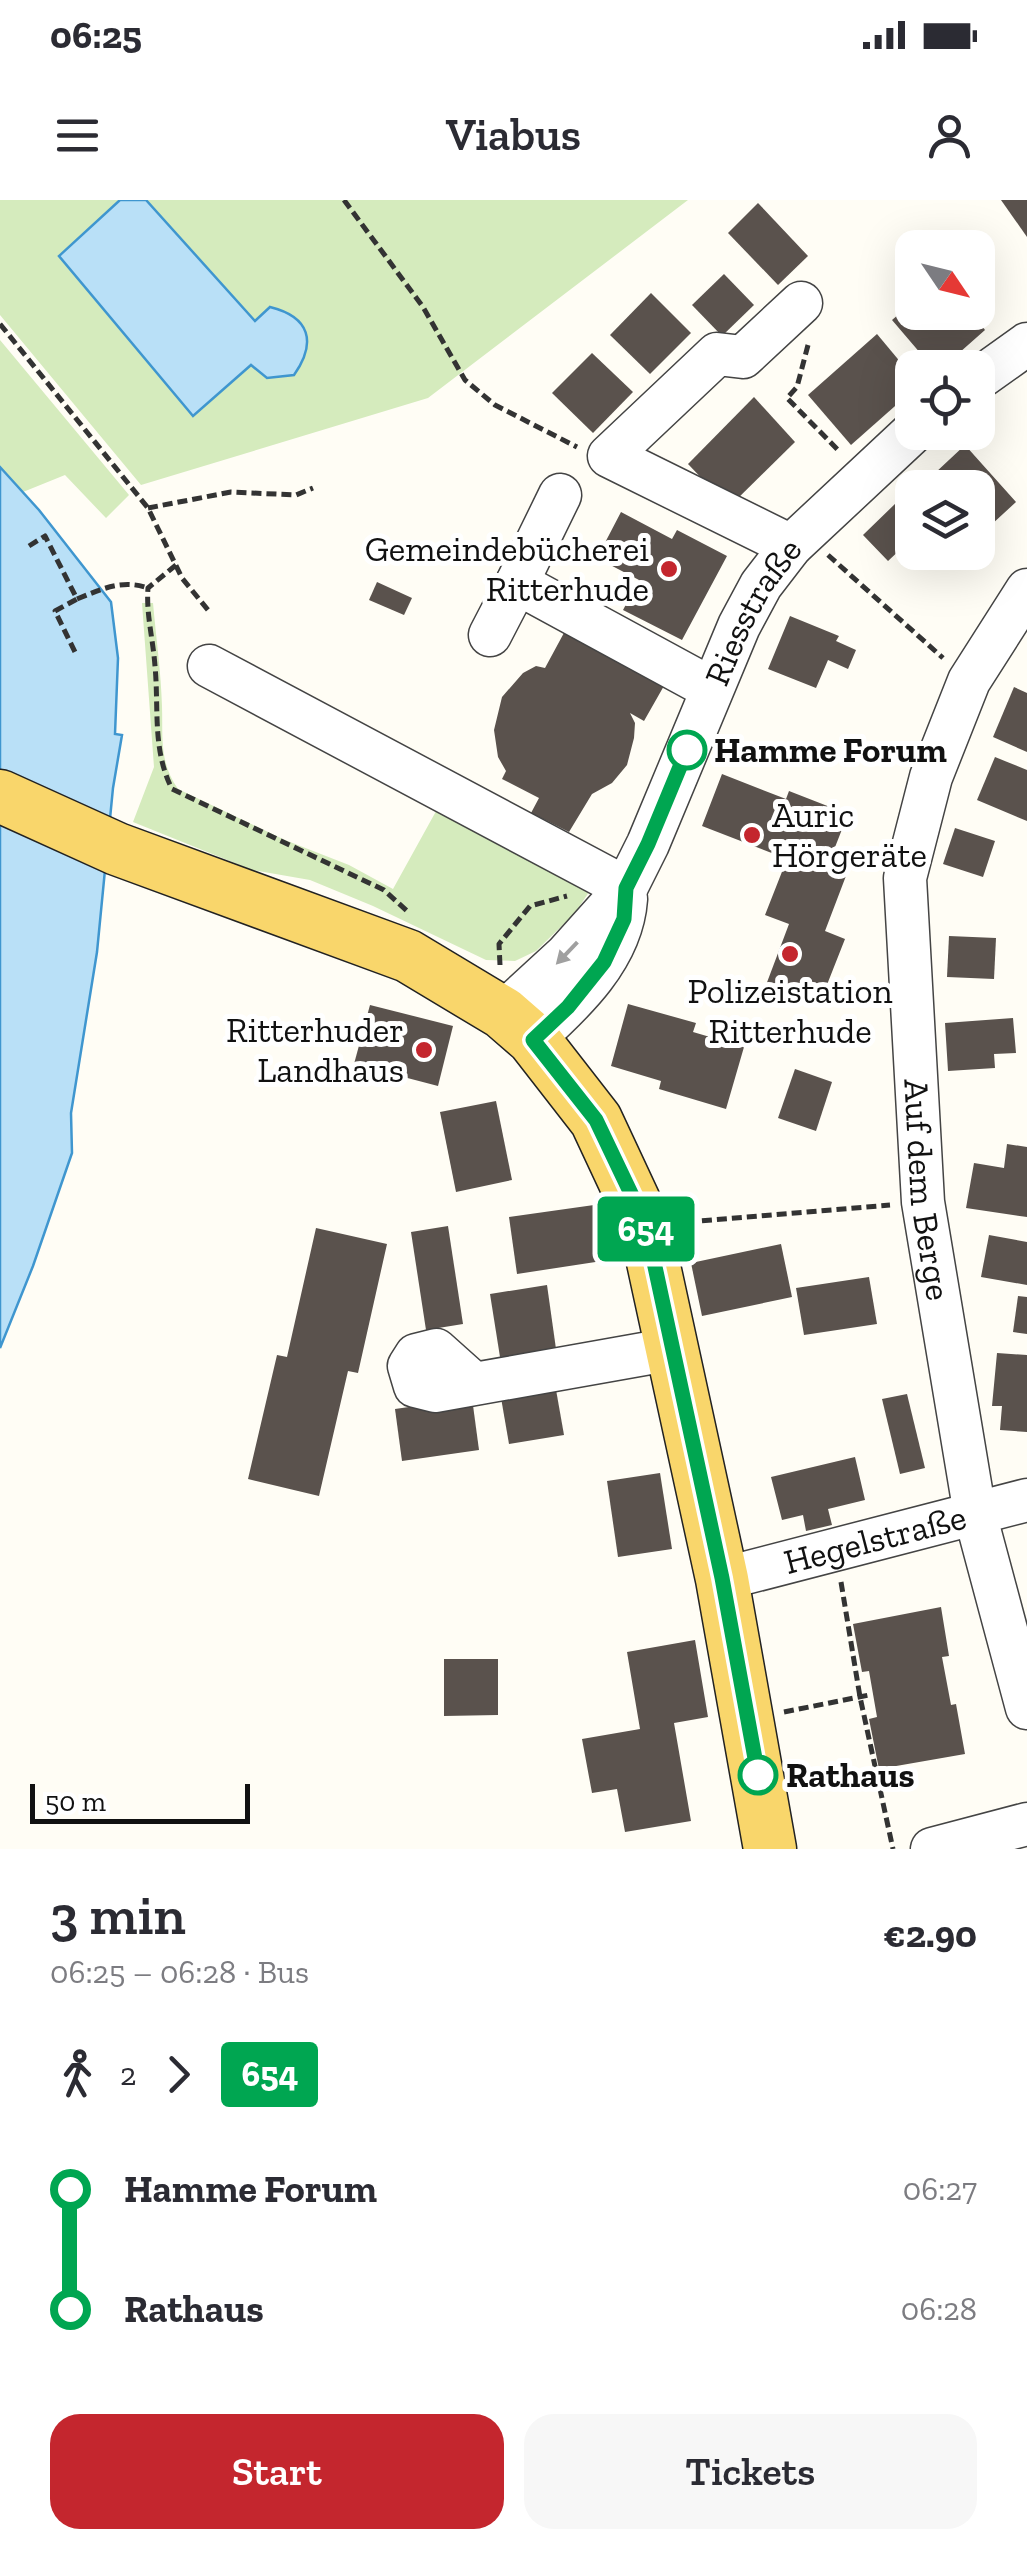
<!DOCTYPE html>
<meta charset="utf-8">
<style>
:root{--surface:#fff;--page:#f7f7f7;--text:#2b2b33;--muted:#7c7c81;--accent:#c4262e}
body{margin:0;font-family:"Zilla Slab",serif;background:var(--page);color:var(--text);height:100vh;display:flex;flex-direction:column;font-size:38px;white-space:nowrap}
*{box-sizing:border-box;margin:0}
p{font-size:32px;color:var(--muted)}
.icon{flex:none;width:55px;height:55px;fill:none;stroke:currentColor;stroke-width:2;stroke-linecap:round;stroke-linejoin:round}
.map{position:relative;height:1649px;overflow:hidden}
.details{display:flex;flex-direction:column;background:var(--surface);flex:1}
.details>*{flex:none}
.badge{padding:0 20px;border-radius:8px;font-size:35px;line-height:65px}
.needle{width:65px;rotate:125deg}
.buttons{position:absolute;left:895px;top:30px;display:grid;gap:20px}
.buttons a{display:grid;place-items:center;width:100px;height:100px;border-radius:20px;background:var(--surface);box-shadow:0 10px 40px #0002;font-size:50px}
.scale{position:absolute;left:30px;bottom:25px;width:220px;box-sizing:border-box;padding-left:10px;border:5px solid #111;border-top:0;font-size:28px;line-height:35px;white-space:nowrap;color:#111;-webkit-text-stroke:8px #fff;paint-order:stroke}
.map>.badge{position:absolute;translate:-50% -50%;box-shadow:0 0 0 5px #fff}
.legs{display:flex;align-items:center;gap:15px;height:110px;padding:0 50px;font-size:32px}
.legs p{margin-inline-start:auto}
.headline{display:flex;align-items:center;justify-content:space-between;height:170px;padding:0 50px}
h1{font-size:55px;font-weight:600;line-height:75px}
.cta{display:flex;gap:20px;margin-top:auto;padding:20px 50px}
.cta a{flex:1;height:115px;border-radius:30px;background:var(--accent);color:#fff;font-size:40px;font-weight:600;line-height:115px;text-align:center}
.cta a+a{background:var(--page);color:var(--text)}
ul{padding:0 50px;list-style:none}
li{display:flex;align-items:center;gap:35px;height:120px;font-size:38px}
li i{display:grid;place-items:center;width:15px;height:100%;margin:0 12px;background:currentColor}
li i::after{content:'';width:25px;height:25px;margin:-12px;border:8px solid;border-radius:50%;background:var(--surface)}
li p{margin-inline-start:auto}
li:first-child i{background:linear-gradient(#0000 50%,currentColor 0)}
li:last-child i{background:linear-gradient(currentColor 50%,#0000 0)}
.status{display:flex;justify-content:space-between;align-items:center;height:70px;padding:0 50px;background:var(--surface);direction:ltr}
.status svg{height:28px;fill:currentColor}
header{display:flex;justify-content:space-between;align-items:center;height:130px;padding:0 50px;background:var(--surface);font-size:45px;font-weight:600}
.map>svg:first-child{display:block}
.green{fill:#d5ebbd}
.water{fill:#b9e0f7;stroke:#3f96cf;stroke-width:2.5}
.building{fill:#5a524d}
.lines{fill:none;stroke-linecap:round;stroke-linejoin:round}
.minor-casing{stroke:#444;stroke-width:45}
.major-casing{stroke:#222;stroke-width:55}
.path{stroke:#333;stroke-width:5;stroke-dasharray:10 5;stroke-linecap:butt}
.minor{stroke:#fff;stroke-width:42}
.major{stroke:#f9d66b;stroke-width:52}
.oneway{fill:#a0a0a0}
.line-1-casing{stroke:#fff;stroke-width:22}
.line-1{stroke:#00a651;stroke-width:15}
.poi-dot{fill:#c4262e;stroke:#fff;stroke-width:4}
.stop-1-dot{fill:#fff;stroke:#00a651;stroke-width:5}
.labels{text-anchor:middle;stroke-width:10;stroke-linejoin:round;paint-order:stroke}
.poi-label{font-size:35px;fill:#111;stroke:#fff;text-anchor:end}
.street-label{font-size:35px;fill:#111;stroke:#fff}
.stop-label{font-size:35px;font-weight:bold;fill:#111;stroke:#fff;text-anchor:start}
</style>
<div class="status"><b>06:25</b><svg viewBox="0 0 49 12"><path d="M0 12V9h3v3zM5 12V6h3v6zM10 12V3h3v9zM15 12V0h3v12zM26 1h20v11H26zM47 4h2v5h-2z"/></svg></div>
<header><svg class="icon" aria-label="menu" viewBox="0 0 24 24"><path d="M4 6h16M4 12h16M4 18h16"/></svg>Viabus<svg class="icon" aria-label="person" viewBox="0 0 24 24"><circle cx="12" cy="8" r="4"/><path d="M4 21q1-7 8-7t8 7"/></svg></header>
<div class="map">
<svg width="1027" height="1649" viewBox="0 0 1027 1649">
<rect width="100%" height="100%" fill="#fffdf5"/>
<!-- green -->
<g class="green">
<polygon points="0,0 120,0 59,57 255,121 146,0 688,0 428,198 141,285 0,115"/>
<polygon points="0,140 129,295 106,318 65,275 23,292 0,267"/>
<path d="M142,403h11c3,34 8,69 9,103 1,31 -3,56 16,83l107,51 64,25 44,24 47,-85 153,82 -18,27 -39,38 -21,10 -29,-1 -113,-54 -63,-26 -58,-10 -119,-48 21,-55z"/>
</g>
<!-- water -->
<g class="water">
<path d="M120,0h26l109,121 15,-14c40,10 47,35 24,68l-27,3 -16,-13 -58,51 -134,-160z"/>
<polygon points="0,267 39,310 111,402 118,458 115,534 122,535 113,588 97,752 71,913 72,953 33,1066 0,1148"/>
</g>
<!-- building -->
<g class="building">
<polygon points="1001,0 1027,0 1027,37"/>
<polygon points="758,3 808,56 778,85 728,33"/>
<polygon points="724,74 754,105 722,136 692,105"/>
<polygon points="651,93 691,133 650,174 610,135"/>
<polygon points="912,103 912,112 971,112 985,130 942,168 933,168 892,120"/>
<polygon points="877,134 912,176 912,191 851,245 808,195"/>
<polygon points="592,153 633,192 593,233 552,193"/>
<polygon points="754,197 795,242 729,307 688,264"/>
<polygon points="965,245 1016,302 978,337 978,288 919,288"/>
<polygon points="897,302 912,319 912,352 925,352 916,361 903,347 888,361 863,335"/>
<polygon points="621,312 672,339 677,330 727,356 682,440 623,410 639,380 597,358"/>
<polygon points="377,382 412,398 404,415 369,400"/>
<polygon points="790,416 839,436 836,441 856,450 848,469 828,460 816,488 768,469"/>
<polygon points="565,431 669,477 644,521 630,513 635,523 634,538 627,565 612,583 592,594 569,632 531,613 539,598 502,579 506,571 498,557 494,530 502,497 523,473 536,466 545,468"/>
<polygon points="1014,487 1027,493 1027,552 993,537"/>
<polygon points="995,557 1027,570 1027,621 977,600"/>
<polygon points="722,574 786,599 789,591 848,614 830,660 849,668 825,731 845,739 819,805 766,785 789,724 765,715 787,659 702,626"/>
<polygon points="955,628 995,641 983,677 943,664"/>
<polygon points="949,736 996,738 994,779 947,777"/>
<polygon points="628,804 696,823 693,832 744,847 726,909 659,889 661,881 611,866"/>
<polygon points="370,805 453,826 438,886 354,864"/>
<polygon points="1013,818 1016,853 994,854 995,868 948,871 945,823"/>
<polygon points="795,869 832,882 816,931 778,918"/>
<polygon points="496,901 512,980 456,992 440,912"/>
<polygon points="1007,944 1027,947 1027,1017 966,1008 974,963 1004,968"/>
<polygon points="594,1005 602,1061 517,1074 509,1017"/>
<polygon points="448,1026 463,1124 426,1130 411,1032"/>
<polygon points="316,1028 387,1044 358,1173 348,1171 319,1296 248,1279 277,1155 287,1157"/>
<polygon points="989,1035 1027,1042 1027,1085 981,1077"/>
<polygon points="781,1044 792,1097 702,1116 691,1063"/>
<polygon points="869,1077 877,1124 804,1135 796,1088"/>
<polygon points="547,1085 556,1149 500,1157 490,1094"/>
<polygon points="1018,1096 1027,1097 1027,1134 1013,1132"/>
<polygon points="997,1153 1027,1155 1027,1232 1000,1230 1002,1206 992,1206"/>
<polygon points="555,1184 564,1235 509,1244 500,1192"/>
<polygon points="907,1194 925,1268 900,1274 882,1199"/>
<polygon points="472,1198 479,1250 402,1261 395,1209"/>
<polygon points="855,1257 865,1300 828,1309 832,1325 806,1331 803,1315 782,1320 771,1277"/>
<polygon points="660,1273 672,1349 618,1357 607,1281"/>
<polygon points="941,1407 949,1456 942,1457 951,1505 956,1504 965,1554 879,1569 869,1519 877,1517 869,1471 862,1472 853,1424"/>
<polygon points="695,1440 708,1517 674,1523 691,1621 625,1632 617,1589 592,1593 582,1539 640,1529 627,1452"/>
<polygon points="444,1459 498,1459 498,1515 444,1516"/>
</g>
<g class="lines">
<defs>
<g id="minor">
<polyline points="978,179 1027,144"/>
<polyline points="791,346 609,256 717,154 743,157 801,103"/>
<polyline points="517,383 560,295"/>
<path id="s1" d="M1027,390l-58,91 -38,96 -26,101 18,324 52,312 52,194"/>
<polyline points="490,435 517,383 712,489"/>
<polyline points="209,466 626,688"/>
<path id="s2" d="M503,813l63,-58 60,-67 22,-44 91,-218 22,-41 30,-39 122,-114"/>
<path d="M533,839c41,-37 89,-82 93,-140"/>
<polyline points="474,1184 436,1150 416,1155 409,1166 415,1186 435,1191 672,1149"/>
<path id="s3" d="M722,1379l305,-79"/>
<polyline points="932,1649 1027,1624"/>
</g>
<polyline id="major" points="0,596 117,649 408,756 503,813 533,839 596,920 645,1025 722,1379 770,1649"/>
</defs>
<!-- minor casing -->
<use href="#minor" class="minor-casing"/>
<!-- major casing -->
<use href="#major" class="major-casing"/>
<!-- path -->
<g class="path">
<polyline points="344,0 423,107 465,180 495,205 577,247"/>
<polyline points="0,124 148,308 182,378 208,410"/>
<polyline points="808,145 797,187 787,198 840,252"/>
<polyline points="148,308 231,292 296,295 313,288"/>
<polyline points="29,346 45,336 77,399 55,411 77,456"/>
<polyline points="828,355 943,458"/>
<path d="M176,365l-28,23c-2,26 5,51 7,78 4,43 -3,83 17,123l212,101 23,21"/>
<path d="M77,399c25,-10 45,-20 71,-11"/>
<polyline points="500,765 499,744 530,706 567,696"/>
<polyline points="687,1022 890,1005"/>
<polyline points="841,1382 860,1497 893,1649"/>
<polyline points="784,1512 869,1495"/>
</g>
<!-- minor -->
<use href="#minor" class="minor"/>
<!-- major -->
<use href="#major" class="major"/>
</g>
<!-- one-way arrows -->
<defs><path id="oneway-solid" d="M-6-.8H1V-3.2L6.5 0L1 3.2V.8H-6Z" transform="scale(2.5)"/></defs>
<use class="oneway" href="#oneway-solid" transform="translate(567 753) rotate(134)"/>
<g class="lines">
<defs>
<polyline id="line-1" points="687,550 648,644 626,688 624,719 604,762 568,807 533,840 596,920 646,1025 722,1378 758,1575"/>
</defs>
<!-- line-1 casing -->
<use href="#line-1" class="line-1-casing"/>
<!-- line-1 -->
<use href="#line-1" class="line-1"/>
</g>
<!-- markers -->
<g class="poi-dot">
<circle cx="669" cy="369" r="10"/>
<circle cx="752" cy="635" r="10"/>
<circle cx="790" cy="754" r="10"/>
<circle cx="424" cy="850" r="10"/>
</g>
<g class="stop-1-dot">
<circle cx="687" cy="550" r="18"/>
<circle cx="758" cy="1575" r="18"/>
</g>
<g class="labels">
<!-- poi labels -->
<g class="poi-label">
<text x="649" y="361">Gemeindebücherei<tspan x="649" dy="40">Ritterhude</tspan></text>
<text x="772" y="627" text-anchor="start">Auric<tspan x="772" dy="40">Hörgeräte</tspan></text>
<text x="790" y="803" text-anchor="middle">Polizeistation<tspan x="790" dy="40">Ritterhude</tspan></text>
<text x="404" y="842">Ritterhuder<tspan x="404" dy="40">Landhaus</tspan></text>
</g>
<!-- street labels -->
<g class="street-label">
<text dy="12" stroke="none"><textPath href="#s2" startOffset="480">Riesstraße</textPath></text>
<text dy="12" stroke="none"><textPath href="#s1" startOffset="628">Auf dem Berge</textPath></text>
<text dy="12" stroke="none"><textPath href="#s3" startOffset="158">Hegelstraße</textPath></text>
</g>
<!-- stop labels -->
<g class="stop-label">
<text x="714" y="562">Hamme Forum</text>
<text x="786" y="1587">Rathaus</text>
</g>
</g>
</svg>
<div class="buttons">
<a><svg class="needle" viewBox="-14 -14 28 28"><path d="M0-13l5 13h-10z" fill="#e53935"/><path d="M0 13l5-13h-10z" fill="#7c7c81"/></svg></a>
<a><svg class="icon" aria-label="locate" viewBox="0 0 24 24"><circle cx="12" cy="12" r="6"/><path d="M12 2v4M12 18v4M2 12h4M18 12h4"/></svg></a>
<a><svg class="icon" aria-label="layers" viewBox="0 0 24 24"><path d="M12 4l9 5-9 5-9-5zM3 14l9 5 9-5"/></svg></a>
</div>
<div class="scale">50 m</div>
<b class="badge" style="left:646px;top:1029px;background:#00a651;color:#fff">654</b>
</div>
<section class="details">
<div class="headline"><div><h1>3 min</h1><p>06:25 – 06:28 · Bus</p></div><b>€2.90</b></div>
<div class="legs"><svg class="icon" aria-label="walk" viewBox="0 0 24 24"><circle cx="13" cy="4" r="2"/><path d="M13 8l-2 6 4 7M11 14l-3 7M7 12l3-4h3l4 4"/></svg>2<svg class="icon" aria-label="forward" viewBox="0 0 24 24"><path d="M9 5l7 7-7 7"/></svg><b class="badge" style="background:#00a651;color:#fff">654</b></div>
<ul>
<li><i style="color:#00a651"></i><b>Hamme Forum</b><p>06:27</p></li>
<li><i style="color:#00a651"></i><b>Rathaus</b><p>06:28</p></li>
</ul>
<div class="cta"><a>Start</a><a>Tickets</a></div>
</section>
